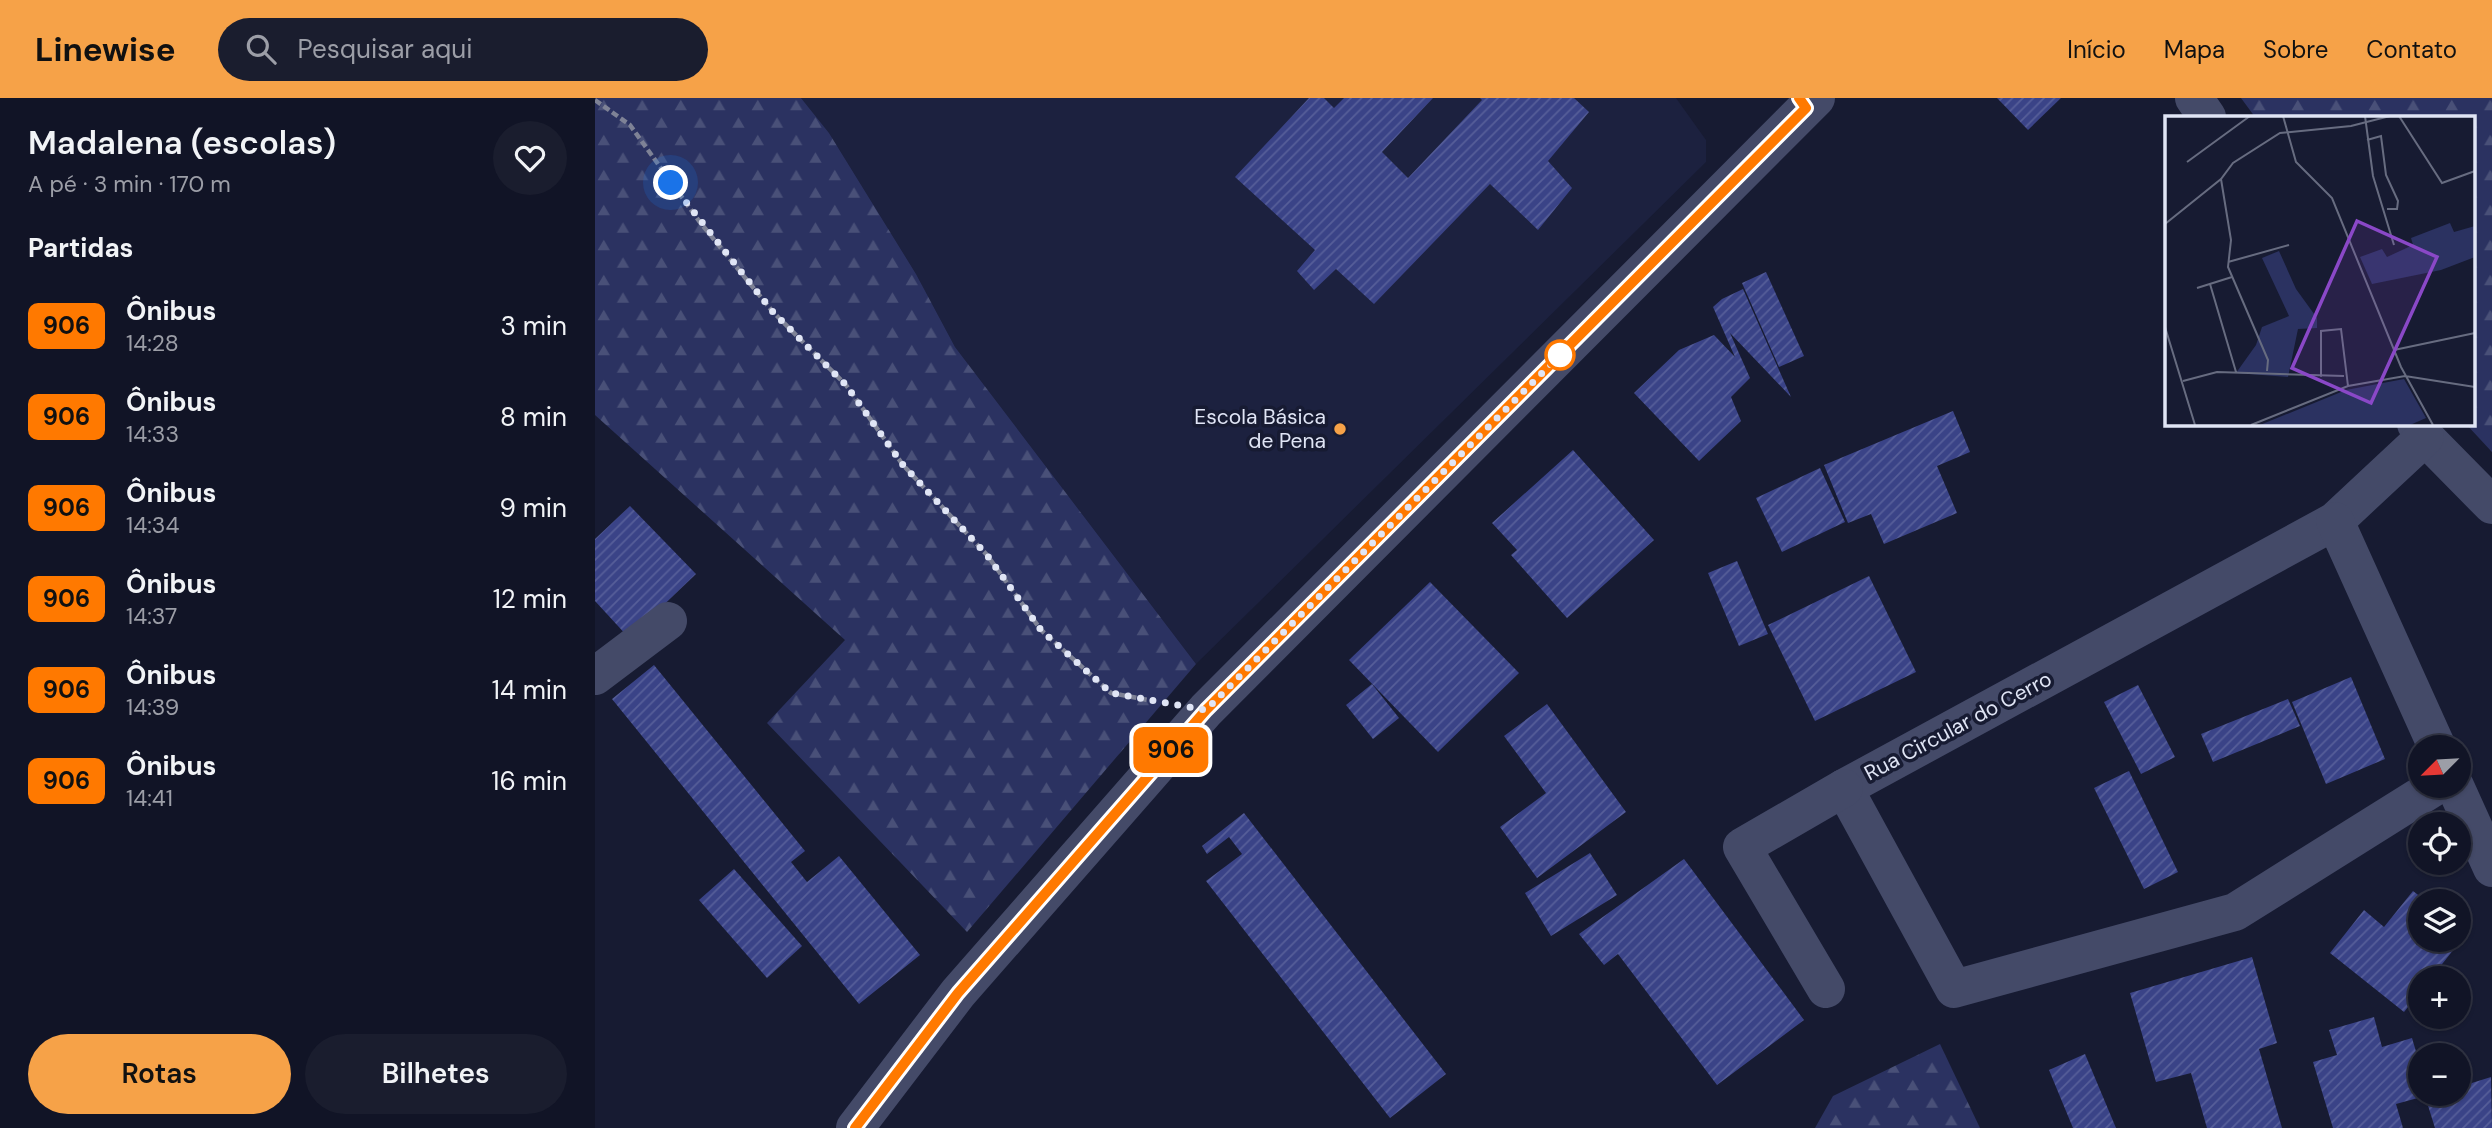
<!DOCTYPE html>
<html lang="pt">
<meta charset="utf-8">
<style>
:root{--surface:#111426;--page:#1a1d2e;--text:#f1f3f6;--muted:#9c9ea7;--line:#303343;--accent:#f6a248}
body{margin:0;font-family:"DM Sans",sans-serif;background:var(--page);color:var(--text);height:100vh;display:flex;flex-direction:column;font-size:26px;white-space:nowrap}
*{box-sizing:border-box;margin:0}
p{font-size:23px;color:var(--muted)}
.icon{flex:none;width:38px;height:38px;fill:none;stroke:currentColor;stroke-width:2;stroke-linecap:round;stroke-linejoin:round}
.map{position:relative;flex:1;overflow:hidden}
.sheet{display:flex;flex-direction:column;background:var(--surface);width:595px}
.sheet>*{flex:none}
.badge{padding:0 14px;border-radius:10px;font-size:24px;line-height:46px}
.needle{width:46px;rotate:246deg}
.fabs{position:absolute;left:1813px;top:637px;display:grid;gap:14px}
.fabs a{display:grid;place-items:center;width:63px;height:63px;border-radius:50%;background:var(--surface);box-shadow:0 2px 5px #0004,0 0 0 2px var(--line);font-size:35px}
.you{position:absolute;width:35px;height:35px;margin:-18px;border:5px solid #fff;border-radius:50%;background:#1a73e8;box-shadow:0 0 0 10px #1a73e833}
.map>.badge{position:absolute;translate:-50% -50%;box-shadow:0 0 0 4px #fff}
h2{padding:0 28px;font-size:26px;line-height:63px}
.round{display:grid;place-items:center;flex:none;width:74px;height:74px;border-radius:37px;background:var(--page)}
.summary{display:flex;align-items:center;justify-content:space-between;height:119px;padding:0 28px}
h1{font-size:33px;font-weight:600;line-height:52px}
.action{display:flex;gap:14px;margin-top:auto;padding:14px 28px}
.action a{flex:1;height:80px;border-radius:42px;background:var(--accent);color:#111;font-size:28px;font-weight:600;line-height:80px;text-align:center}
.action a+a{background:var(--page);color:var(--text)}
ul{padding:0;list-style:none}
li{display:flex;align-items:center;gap:21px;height:91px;padding:0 28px}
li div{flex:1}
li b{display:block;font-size:26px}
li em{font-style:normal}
li .badge{min-width:77px;font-weight:700;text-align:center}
header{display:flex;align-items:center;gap:42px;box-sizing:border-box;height:98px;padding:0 35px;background:var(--accent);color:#111}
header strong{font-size:33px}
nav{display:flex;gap:38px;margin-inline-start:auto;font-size:24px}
.search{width:490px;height:63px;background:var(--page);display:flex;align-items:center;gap:18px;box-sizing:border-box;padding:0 24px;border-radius:38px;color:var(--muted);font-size:26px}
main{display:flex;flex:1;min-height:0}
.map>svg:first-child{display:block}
.built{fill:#1c213f}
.forest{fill:url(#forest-firs)}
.building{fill:url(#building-hatch)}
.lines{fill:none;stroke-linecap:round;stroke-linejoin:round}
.path{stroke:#7e8296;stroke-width:4.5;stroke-dasharray:7 3.5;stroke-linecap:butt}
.minor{stroke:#444a68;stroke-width:38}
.line-casing{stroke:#fff;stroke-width:16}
.line{stroke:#ff7900;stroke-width:10}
.walk{stroke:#e0e5f5;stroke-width:7;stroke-dasharray:0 12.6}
.stop-dot{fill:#fff;stroke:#ff7900;stroke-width:3.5}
.poi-dot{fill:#f6a248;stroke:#171b32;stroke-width:2.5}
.labels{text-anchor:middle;stroke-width:7;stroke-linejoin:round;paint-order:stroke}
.poi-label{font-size:21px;fill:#e0e5f5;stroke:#171b32;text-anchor:end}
.street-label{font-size:21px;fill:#e0e5f5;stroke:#171b32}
.inset-road{fill:none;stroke:#676c80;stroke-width:2}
.view{fill:#8a48c7;fill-opacity:0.15;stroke:#8a48c7;stroke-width:3.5}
.inset-edge{fill:none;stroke:#e0e5f5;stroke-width:3.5}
</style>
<header>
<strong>Linewise</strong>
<div class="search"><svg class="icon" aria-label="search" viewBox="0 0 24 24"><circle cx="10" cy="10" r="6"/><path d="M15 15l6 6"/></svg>Pesquisar aqui</div>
<nav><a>Início</a><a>Mapa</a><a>Sobre</a><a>Contato</a></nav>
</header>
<main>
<section class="sheet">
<div class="summary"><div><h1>Madalena (escolas)</h1><p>A pé · 3 min · 170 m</p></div><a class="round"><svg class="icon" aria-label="heart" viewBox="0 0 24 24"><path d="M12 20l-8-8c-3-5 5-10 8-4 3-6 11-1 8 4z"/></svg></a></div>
<h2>Partidas</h2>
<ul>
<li><span class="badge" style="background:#ff7900;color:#111">906</span><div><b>Ônibus</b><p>14:28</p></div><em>3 min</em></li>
<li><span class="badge" style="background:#ff7900;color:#111">906</span><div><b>Ônibus</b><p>14:33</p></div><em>8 min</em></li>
<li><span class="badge" style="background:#ff7900;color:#111">906</span><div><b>Ônibus</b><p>14:34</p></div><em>9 min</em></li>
<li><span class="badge" style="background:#ff7900;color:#111">906</span><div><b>Ônibus</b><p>14:37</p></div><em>12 min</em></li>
<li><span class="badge" style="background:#ff7900;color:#111">906</span><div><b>Ônibus</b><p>14:39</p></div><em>14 min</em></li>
<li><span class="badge" style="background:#ff7900;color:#111">906</span><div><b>Ônibus</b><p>14:41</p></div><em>16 min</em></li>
</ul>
<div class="action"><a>Rotas</a><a>Bilhetes</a></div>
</section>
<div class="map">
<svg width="1897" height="1030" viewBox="0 0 1897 1030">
<defs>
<pattern id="forest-firs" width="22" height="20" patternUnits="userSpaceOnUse" patternTransform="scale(1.75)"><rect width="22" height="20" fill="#2b3261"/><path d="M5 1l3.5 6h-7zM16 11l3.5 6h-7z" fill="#495078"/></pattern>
<pattern id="building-hatch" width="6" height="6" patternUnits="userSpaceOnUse" patternTransform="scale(1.75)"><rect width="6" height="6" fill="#3a4387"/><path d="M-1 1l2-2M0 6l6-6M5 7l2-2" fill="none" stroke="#565e99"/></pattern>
</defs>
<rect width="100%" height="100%" fill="#171b32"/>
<!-- built -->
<polygon class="built" points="206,0 1081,0 1111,42 1111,64 601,566 360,249 321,176 234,35"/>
<!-- forest -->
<g class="forest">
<polygon points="0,0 206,0 234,35 321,176 360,249 601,566 372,834 172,625 250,542 0,317"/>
<polygon points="1646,0 1897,0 1897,354 1871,326 1878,326 1878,19 1660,19"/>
<polygon points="1345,946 1385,1030 1220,1030 1238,998"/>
</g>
<!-- building -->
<g class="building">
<polygon points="714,0 729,0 739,10 749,0 838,0 787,54 813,80 887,2 885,0 979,0 994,14 953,63 977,90 943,132 895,86 779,206 741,171 719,192 702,173 720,152 640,79"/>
<polygon points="1402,0 1466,0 1433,32"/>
<polygon points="1171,174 1209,258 1184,269 1147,185"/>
<polygon points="1148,191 1196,299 1135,235 1155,280 1136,299 1146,323 1104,363 1039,295 1084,252 1119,237 1140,259 1118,209 1127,201"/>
<polygon points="1358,313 1375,354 1342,368 1362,415 1289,446 1276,416 1253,425 1229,367"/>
<polygon points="978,352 1059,442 972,520 916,457 922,452 897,425"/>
<polygon points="1225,370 1250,424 1187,454 1161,400"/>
<polygon points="35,408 101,476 34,540 0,503 0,441"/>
<polygon points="1142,463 1173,536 1144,548 1113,475"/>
<polygon points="1274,478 1321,574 1220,623 1173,527"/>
<polygon points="835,484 924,575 843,654 754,562"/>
<polygon points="59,567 210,753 196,764 212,784 244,758 325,857 264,906 17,601"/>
<polygon points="1756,579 1790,661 1731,686 1697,604"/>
<polygon points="777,586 804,620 778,641 751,607"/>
<polygon points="1543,587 1580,659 1546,676 1509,604"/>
<polygon points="1693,601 1705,628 1618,664 1606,636"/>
<polygon points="952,606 1031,714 942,780 905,729 951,695 909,638"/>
<polygon points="1534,673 1583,774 1549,791 1499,690"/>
<polygon points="649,715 851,976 795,1020 611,783 647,756 634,739 612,756 607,748"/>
<polygon points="995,755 1022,797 956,838 930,795"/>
<polygon points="1089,761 1209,922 1122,987 1023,856 1009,867 984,836"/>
<polygon points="139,771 207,848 172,880 104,802"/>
<polygon points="1818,793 1831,803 1825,803 1825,842 1864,842 1864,830 1871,836 1836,880 1825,880 1825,894 1809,914 1735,855 1769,812 1789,829"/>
<polygon points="1657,859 1682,945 1664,951 1687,1030 1612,1030 1596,975 1561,984 1535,895"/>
<polygon points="1779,919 1787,949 1817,940 1825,967 1825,996 1864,996 1864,989 1896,979 1897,1030 1840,1030 1830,998 1801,1006 1808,1030 1738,1030 1718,964 1742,957 1734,932"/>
<polygon points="1490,956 1521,1030 1478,1030 1454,972"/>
</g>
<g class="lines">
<!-- path -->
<polyline class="path" points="0,2 35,27 104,123 178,214 251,287 308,367 392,457 446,532 516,595 558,603"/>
<!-- minor -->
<g class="minor">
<polyline points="1599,0 1612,19"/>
<polyline points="1821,326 1830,339 1897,407"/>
<polyline points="1830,339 1740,423 1249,690 1359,891 1640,814 1841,688"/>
<polyline points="1740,423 1842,649"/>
<polyline points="0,578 73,523"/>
<polyline points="1860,688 1897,770"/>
<polyline points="1231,891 1147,749 1249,690"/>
<polyline points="260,1030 363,895 611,612 1221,0"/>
</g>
</g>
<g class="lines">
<defs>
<polyline id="line" points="260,1030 363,895 611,612 1211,10 1204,0"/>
</defs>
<!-- line casing -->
<use href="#line" class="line-casing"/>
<!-- line -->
<use href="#line" class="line"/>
<!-- walk -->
<polyline class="walk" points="76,85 178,214 251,287 308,367 392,457 446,532 516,595 611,612 965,257"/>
</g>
<!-- markers -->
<circle class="stop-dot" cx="965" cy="257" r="14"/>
<circle class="poi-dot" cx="745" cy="331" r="7"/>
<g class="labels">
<!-- poi labels -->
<g class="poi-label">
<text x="731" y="326">Escola Básica<tspan x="731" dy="24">de Pena</tspan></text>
</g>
<!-- street labels -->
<g class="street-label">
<text transform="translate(1363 628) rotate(-28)" y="7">Rua Circular do Cerro</text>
</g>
</g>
<!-- overview -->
<g transform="translate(1570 18)">
<rect width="310" height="310" fill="#171b32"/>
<path d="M285,107l4,9 21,-6v31l-34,13 -69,14 -12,-27 22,-8 5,8 26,-12 -2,-7zM114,135l17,38 21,29v10l-19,1 -10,48 -52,-4 20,-28 6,-18 27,-11 -27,-58zM239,263l22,39 -16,7h-150l86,-35z" fill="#2b3261"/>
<path class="inset-road" d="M118,0l13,46 36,36 69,169 32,58M200,0l8,60 21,69M234,0l43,67 33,-12M202,24l14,-4 5,39 12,26 -1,8h-10M22,46l63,-46M56,63l10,61 -3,27 40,93 -1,11M0,108l56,-45 12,-16 47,-30 71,-7 39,-10M63,146l61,-17M45,168l26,88M32,172l35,-11M0,211l30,98M229,234l81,-17M156,261v-46l20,-2 7,57M18,265l34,-9 127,4M86,309l97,-39 57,-10 70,11"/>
<path class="view" d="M192,105l80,36 -66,146 -79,-35z"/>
<rect width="310" height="310" class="inset-edge"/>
</g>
</svg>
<div class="fabs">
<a><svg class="needle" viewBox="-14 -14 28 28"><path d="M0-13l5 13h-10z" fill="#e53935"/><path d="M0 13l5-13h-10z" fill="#9c9ea7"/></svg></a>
<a><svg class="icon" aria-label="locate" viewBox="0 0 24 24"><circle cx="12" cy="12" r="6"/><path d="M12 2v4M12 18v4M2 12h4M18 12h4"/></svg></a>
<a><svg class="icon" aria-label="layers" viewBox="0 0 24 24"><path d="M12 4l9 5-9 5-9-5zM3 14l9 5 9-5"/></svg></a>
<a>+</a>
<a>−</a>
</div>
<div class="you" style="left:76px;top:85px"></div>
<b class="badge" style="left:576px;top:652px;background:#ff7900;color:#111">906</b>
</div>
</main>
